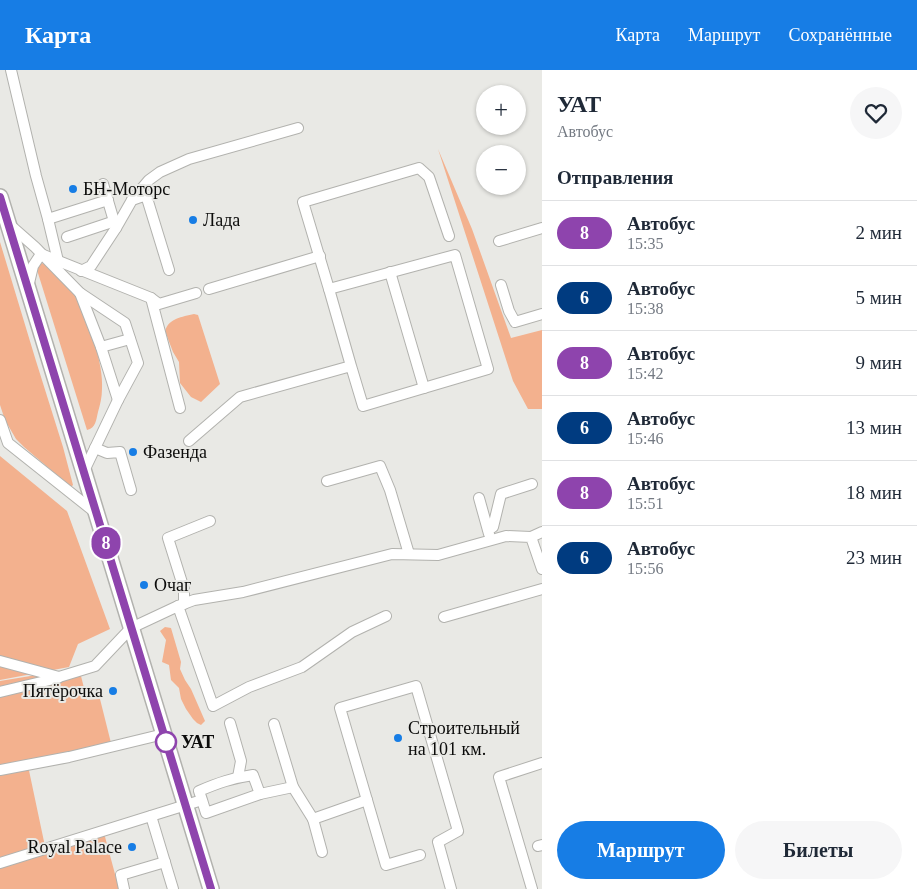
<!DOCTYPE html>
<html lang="ru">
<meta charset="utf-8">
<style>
:root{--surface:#fff;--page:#f6f6f7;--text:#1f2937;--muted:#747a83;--line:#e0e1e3;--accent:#177de5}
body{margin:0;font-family:Georgia,serif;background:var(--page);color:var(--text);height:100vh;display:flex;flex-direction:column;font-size:19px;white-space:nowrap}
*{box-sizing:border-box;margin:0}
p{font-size:16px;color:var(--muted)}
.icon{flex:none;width:28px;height:28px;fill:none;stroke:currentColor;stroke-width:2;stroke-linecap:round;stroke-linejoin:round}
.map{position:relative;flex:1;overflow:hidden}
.drawer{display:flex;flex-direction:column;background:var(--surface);width:375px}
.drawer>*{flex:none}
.badge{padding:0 10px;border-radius:16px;font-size:18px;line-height:32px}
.fabs{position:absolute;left:476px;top:15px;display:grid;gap:10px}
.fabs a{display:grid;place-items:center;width:50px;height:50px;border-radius:50%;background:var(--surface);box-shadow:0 1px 4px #0004;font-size:25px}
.map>.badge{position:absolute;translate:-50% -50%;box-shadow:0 0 0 2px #fff}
h2{padding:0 15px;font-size:19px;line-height:45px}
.round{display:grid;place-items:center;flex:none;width:52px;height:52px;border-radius:26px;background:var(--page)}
.headline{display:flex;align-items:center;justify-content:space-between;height:85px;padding:0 15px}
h1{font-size:24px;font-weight:700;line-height:38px}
.cta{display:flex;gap:10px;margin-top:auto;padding:10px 15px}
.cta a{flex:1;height:58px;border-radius:30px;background:var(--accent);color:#fff;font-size:20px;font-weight:700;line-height:58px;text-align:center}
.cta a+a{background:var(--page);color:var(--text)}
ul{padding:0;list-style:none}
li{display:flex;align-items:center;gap:15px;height:65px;padding:0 15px;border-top:1px solid var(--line)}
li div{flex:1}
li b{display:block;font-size:19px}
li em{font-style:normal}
li .badge{min-width:55px;font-weight:700;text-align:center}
header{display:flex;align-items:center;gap:30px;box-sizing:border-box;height:70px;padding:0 25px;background:var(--accent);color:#fff}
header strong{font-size:24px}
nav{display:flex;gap:28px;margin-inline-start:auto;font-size:18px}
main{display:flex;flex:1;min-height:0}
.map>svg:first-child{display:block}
.green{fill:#f3b18e}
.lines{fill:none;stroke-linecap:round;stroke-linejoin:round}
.minor-casing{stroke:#b2b2ae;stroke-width:12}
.highway-casing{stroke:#b2b2ae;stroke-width:18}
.minor{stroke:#fff;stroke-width:10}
.highway{stroke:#fff;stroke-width:15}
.line-casing{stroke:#fff;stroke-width:11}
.line{stroke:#8e44ad;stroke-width:8}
.poi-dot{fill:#177de5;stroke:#e9e9e5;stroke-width:2}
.stop-dot{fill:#fff;stroke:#8e44ad;stroke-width:2.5}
.labels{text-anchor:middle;stroke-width:4;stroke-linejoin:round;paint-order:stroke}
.poi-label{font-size:18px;fill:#0c0c0b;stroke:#e9e9e5;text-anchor:start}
.stop-label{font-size:18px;font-weight:bold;fill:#0c0c0b;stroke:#e9e9e5;text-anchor:start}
</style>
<header>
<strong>Карта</strong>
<nav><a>Карта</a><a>Маршрут</a><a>Сохранённые</a></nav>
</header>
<main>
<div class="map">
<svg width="542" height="819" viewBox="0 0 542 819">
<rect width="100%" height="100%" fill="#e9e9e5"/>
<!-- green -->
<g class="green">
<polygon points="438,79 472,159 511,268 542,260 542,339 528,339 513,311"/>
<polygon points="0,172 36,291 63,377 73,415 71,417 24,377 16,369 5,350 0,335"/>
<path d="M42,193l5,3c11,11 24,21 31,34 11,22 26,65 24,89 0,8 -2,16 -4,23 -2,8 -2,16 -11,18l-50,-160 2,-5z"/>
<path d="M194,244l4,1 22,69 -19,18 -10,-5 -11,-14 -1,-21 -6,-10 -8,-21c4,-13 17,-14 29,-17z"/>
<polygon points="0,386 67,441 110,559 78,574 69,597 0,610"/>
<polygon points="165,557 171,558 181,592 180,599 185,610 191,619 205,651 201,655 197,653 193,649 186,639 181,629 179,618 171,610 169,595 162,592 166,570 160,561"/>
<polygon points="79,598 87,630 100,629 111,673 27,691 46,781 104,763 119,819 0,819 0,611"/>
</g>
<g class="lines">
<defs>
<g id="minor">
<polyline points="11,0 36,106 48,149 58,191"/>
<polyline points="132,130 149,110 160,102 189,89 298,58"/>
<polyline points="48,149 108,130"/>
<polyline points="10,155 35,177 80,223 125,253 138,293 118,330 84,401"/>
<polyline points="116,158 132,130 146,125 169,200"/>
<polyline points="67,167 115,151"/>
<polyline points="499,171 542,158"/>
<polyline points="81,201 91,196 116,158 103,114"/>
<polyline points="390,202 424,318"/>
<polyline points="501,215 509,241 515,252 542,244"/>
<polyline points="28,217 33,196 41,184 151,228 159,234 196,223"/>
<polyline points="209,219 320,186"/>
<polyline points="329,219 303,132 419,98 429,107 449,166"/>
<polyline points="80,223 101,277 118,330"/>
<polyline points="151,228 180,338"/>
<polyline points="101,277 130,269"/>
<polyline points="0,350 8,373 96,443"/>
<polyline points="189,371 240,327 351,296 329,219 455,185 488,299 363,336 351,296"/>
<polyline points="95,378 107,383 120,382 131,420"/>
<polyline points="327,411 380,396 390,420 409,484"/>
<polyline points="479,428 489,464"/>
<polyline points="488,459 493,457 501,424 532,414"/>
<polyline points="531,467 542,462"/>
<polyline points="184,534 184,519 168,468 210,451"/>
<polyline points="178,536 213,636 249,617 302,597 352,562 386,546"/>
<polyline points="444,547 542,519"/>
<polyline points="0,591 59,607 95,596 131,558 178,536 194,530 243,522 392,484 438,485 506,466 531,467 542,499"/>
<polyline points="0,622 58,608"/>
<polyline points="230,653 241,691 238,707"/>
<polyline points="274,654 293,717 313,749"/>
<polyline points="0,700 69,687 164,664"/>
<polyline points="260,724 293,717"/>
<polyline points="151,746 173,819"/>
<polyline points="538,776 542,775"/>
<polyline points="322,782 313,749 367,730"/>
<polyline points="420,785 386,795 340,638 416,616 458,761 438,772 451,819"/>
<path d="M0,793l202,-63 4,13 54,-19 -7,-19c-21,3 -35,8 -54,16l3,9"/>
<polyline points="124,819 121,805 165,792"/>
<polyline points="532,819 499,707 542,693"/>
</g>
<polyline id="highway" points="0,127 211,819"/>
</defs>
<!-- minor casing -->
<use href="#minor" class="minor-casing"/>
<!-- highway casing -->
<use href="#highway" class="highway-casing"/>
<!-- minor -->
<use href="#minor" class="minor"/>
<!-- highway -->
<use href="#highway" class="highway"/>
</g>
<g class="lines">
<defs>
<polyline id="line" points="0,127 211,819"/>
</defs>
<!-- line casing -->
<use href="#line" class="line-casing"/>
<!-- line -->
<use href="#line" class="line"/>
</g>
<!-- markers -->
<g class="poi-dot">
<circle cx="73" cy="119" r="5"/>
<circle cx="193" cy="150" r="5"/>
<circle cx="133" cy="382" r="5"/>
<circle cx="144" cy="515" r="5"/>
<circle cx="113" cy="621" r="5"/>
<circle cx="398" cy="668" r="5"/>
<circle cx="132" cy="777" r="5"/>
</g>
<circle class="stop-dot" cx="166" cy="672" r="10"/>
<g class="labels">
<!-- poi labels -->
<g class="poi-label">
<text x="83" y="125">БН-Моторс</text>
<text x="203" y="156">Лада</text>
<text x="143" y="388">Фазенда</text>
<text x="154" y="521">Очаг</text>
<text x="103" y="627" text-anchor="end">Пятёрочка</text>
<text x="408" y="664">Строительный<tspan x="408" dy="21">на 101 км.</tspan></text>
<text x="122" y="783" text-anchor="end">Royal Palace</text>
</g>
<!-- stop labels -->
<g class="stop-label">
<text x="181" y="678">УАТ</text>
</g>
</g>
</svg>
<div class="fabs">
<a>+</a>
<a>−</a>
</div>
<b class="badge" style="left:106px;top:473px;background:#8e44ad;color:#fff">8</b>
</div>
<section class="drawer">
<div class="headline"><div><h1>УАТ</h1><p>Автобус</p></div><a class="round"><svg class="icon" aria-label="heart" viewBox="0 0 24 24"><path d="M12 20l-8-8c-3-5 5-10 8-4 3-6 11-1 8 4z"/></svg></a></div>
<h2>Отправления</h2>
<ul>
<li><span class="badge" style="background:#8e44ad;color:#fff">8</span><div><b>Автобус</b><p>15:35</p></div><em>2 мин</em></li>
<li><span class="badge" style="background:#003b80;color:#fff">6</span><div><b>Автобус</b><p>15:38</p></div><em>5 мин</em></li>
<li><span class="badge" style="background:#8e44ad;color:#fff">8</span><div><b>Автобус</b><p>15:42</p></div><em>9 мин</em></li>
<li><span class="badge" style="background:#003b80;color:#fff">6</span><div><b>Автобус</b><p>15:46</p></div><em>13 мин</em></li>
<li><span class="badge" style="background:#8e44ad;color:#fff">8</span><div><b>Автобус</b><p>15:51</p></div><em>18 мин</em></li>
<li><span class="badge" style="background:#003b80;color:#fff">6</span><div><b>Автобус</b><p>15:56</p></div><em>23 мин</em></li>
</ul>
<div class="cta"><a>Маршрут</a><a>Билеты</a></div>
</section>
</main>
